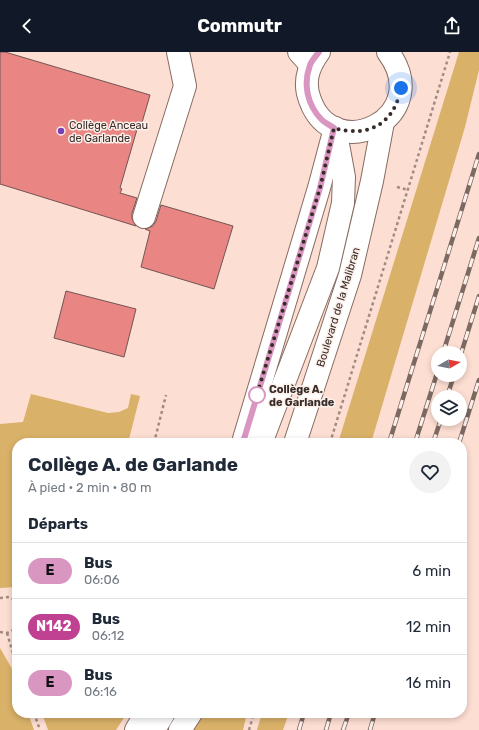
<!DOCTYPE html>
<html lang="fr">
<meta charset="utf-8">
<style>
:root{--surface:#fff;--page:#f2f2f3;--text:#1f2937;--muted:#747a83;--line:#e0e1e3;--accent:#111827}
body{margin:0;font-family:Rubik,sans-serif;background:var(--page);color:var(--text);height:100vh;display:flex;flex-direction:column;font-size:15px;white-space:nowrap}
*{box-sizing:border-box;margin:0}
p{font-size:13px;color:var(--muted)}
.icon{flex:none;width:22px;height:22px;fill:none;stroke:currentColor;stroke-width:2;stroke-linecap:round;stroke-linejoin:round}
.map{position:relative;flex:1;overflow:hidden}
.side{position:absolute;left:12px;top:386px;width:455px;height:280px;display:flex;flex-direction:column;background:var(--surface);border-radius:16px;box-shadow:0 2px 6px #0003}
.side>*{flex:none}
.badge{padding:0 8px;border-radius:13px;font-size:14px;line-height:26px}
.needle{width:26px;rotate:81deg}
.tools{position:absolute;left:431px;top:294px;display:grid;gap:8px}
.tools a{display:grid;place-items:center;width:36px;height:36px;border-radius:50%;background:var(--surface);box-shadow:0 2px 6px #0003;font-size:20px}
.you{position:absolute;width:20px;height:20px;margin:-10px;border:3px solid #fff;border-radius:50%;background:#1a73e8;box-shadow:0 0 0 6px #1a73e833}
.map>.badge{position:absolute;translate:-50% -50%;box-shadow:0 0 0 2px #fff}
h2{padding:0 16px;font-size:15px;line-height:36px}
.round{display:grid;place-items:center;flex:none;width:42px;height:42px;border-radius:21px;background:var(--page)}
.head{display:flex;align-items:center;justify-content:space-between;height:68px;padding:0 16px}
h1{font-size:19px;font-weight:700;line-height:30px}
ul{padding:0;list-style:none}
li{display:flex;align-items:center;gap:12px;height:56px;padding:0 16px;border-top:1px solid var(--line)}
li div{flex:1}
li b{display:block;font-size:15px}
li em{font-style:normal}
li .badge{min-width:44px;font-weight:700;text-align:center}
header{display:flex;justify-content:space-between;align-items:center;height:52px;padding:0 16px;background:var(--accent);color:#fff;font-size:18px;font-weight:700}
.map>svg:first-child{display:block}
.green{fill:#d9b169}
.building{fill:#e98582;stroke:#725554}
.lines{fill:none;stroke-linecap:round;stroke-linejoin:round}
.minor-casing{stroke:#876c62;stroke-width:24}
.major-casing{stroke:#876c62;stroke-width:24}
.path{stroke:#a28b83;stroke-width:2.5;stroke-dasharray:3 3;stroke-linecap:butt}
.minor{stroke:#fff;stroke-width:22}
.major{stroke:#fff;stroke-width:22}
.rail-casing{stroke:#7b6962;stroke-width:4.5}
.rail{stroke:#fdf0eb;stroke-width:3;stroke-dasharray:9;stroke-linecap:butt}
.line-casing{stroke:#fff;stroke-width:9}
.line{stroke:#d896c1;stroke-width:6}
.walk{stroke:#382c28;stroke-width:4;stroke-dasharray:0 7.2}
.poi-dot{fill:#793fb5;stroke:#fdf0eb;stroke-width:1.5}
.stop-dot{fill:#fff;stroke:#d896c1;stroke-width:2}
.labels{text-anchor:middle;stroke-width:3;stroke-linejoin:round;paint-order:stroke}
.poi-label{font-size:11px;fill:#382c28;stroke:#fdf0eb;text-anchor:start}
.street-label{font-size:11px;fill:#382c28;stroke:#fdf0eb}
.stop-label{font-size:11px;font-weight:bold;fill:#382c28;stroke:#fdf0eb;text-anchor:start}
</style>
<header><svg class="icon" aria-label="back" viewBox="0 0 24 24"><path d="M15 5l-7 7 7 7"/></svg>Commutr<svg class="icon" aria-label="share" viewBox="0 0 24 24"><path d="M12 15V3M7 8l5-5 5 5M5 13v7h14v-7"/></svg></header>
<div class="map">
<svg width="479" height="678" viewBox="0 0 479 678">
<rect width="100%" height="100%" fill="#fdded2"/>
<!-- green -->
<g class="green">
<polygon points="459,0 479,0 479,18 465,75 371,391 338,391"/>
<polygon points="31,342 108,361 119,360 128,356 131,342 140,344 128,391 17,391 17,535 0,536 0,372 23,370"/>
<polygon points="0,596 11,615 17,632 17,661 28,661 34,678 0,678"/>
<polygon points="42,661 127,661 116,678 48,678"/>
<polygon points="203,661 247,661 243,678 193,678"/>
<polygon points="262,661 289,661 283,678 257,678"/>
</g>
<!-- building -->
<g class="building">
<polygon points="0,0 5,0 150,43 141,74 138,74 120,136 122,137 120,141 137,146 132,161 132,167 136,174 0,132"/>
<polygon points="161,153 233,174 214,237 141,215 150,179 145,177 153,174 156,169"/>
<polygon points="66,239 136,257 124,305 54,286"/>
</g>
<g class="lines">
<defs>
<g id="minor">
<polyline points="299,0 310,12"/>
<polyline points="144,165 185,34 178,0"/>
<polyline points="245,391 244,387 319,136 335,76"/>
</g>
<g id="major">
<path d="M319,0c-11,15 -16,30 -9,48 24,67 126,17 78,-48"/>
<polyline points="261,391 328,216 343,151 344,125 335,76"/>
<polyline points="295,391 350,223 372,129 383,70"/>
<polyline points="136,678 146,661"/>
<polyline points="154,678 164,661"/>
<polyline points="180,678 191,661"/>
</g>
</defs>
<!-- minor casing -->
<use href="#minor" class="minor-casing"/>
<!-- major casing -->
<use href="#major" class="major-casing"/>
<!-- path -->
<g class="path">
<polyline points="397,135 408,138"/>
<polyline points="154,391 166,343"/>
<polyline points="330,391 450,0"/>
<polyline points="0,546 9,545 17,549"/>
<polyline points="0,580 7,581 17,576"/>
<polyline points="7,581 17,615"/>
<polyline points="34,661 40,678"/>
<polyline points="249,678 254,661"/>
</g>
<!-- minor -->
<use href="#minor" class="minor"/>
<!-- major -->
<use href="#major" class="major"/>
<defs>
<g id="rail">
<polyline points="443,301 479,186"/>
<polyline points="460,305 479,244"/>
<polyline points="447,345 454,323"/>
<polyline points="389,391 479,102"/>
<polyline points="415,391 438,318"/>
<polyline points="433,391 441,367"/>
<polyline points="459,391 479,328"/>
<polyline points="299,678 304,661"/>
<polyline points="326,678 331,661"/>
<polyline points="343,678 349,661"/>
<polyline points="370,678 375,661"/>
</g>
</defs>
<!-- rail casing -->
<use href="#rail" class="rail-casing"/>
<!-- rail -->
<use href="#rail" class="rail"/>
</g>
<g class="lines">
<defs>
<path id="line" d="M245,391l-1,-4 76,-251 14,-60c-4,-3 -9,-5 -12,-8 -15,-15 -19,-36 -12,-55 2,-5 6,-9 9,-13"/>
</defs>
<!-- line casing -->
<use href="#line" class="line-casing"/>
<!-- line -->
<use href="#line" class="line"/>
<!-- walk -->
<path class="walk" d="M257,343l-2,6 65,-213 14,-60c35,10 60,-4 67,-40"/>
</g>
<!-- markers -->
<circle class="poi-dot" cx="61" cy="79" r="4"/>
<circle class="stop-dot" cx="257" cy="343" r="8"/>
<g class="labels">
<!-- poi labels -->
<g class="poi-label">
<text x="69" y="77">Collège Anceau<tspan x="69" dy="13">de Garlande</tspan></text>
</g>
<!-- street labels -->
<g class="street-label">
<text transform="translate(338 255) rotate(-73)" y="4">Boulevard de la Malibran</text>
</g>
<!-- stop labels -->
<g class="stop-label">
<text x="269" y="341">Collège A.<tspan x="269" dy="13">de Garlande</tspan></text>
</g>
</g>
</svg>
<div class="tools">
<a><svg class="needle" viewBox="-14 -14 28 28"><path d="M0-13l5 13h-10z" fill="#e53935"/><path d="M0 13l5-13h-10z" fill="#747a83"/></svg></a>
<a><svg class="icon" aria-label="layers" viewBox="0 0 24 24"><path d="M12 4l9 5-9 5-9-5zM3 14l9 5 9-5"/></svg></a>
</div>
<div class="you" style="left:401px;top:36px"></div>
<section class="side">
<div class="head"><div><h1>Collège A. de Garlande</h1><p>À pied · 2 min · 80 m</p></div><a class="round"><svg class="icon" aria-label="heart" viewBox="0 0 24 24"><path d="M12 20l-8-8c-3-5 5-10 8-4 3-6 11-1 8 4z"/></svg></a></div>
<h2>Départs</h2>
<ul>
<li><span class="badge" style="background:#d896c1;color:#111">E</span><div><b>Bus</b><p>06:06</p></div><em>6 min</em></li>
<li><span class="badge" style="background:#c04191;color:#fff">N142</span><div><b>Bus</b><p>06:12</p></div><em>12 min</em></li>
<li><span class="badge" style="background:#d896c1;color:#111">E</span><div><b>Bus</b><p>06:16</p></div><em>16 min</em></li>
</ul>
</section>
</div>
